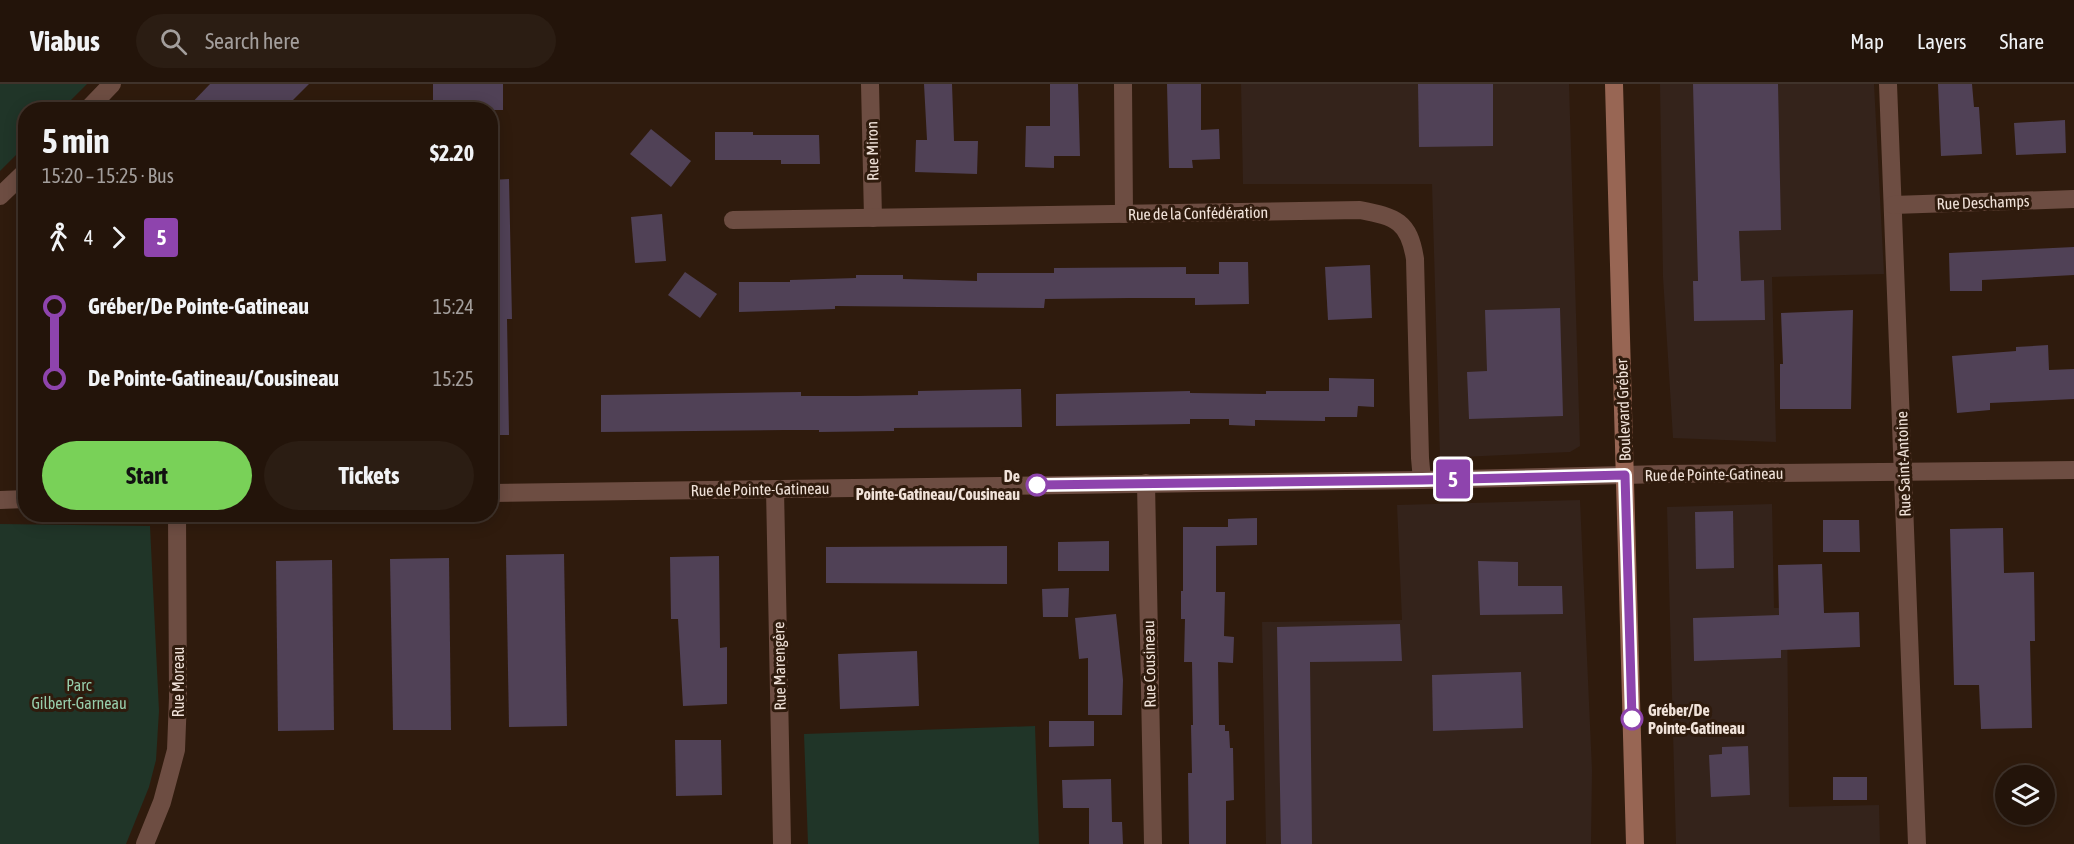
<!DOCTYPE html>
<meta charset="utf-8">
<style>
:root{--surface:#23140a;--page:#2b1d13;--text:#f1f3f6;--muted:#a39e9c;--line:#40332b;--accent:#79d158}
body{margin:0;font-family:"Asap Condensed",sans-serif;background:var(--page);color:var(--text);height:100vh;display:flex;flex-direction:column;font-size:22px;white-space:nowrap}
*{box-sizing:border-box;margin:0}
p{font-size:20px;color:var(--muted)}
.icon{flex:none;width:33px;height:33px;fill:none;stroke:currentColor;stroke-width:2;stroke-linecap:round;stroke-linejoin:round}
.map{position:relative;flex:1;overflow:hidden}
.details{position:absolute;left:18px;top:18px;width:480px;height:420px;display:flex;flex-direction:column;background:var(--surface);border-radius:24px;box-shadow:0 3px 15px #0003,0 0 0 2px var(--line)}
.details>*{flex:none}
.badge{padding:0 12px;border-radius:4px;font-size:21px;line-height:39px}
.buttons{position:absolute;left:1995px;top:681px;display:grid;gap:12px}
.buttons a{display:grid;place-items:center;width:60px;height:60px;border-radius:50%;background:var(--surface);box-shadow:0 3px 15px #0003,0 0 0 2px var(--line);font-size:30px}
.map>.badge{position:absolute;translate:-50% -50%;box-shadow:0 0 0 3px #fff}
.legs{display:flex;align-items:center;gap:9px;height:66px;padding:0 24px;font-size:20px}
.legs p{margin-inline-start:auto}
.headline{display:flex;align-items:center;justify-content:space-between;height:102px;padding:0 24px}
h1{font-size:33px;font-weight:700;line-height:45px}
.action{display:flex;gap:12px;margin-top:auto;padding:12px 24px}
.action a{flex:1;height:69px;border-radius:36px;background:var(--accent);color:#111;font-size:24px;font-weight:700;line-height:69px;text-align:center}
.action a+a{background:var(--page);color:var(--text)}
ul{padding:0 24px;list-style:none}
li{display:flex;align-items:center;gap:21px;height:72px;font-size:22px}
li i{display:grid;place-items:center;width:9px;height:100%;margin:0 8px;background:currentColor}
li i::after{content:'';width:15px;height:15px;margin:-8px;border:4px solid;border-radius:50%;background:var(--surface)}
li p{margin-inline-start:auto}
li:first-child i{background:linear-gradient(#0000 50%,currentColor 0)}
li:last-child i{background:linear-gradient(currentColor 50%,#0000 0)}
header{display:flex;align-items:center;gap:36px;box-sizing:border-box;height:84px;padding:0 30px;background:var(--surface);border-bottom:2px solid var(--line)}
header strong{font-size:28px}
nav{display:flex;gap:33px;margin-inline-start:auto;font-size:21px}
.search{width:420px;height:54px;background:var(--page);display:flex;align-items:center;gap:15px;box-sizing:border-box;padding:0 21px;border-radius:33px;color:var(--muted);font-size:22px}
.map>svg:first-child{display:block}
.commercial{fill:#34231b}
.green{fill:#203528}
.building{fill:#504156}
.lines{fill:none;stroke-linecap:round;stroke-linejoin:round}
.street{stroke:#6d4d42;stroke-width:18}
.secondary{stroke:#986654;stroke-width:18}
.line-1-casing{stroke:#fff;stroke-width:14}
.line-1{stroke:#8e44ad;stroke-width:9}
.stop-1-dot{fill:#fff;stroke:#8e44ad;stroke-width:3}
.labels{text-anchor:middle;stroke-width:6;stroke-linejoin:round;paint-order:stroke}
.street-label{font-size:16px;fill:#f0e2d9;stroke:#2f1b0d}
.stop-label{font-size:16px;font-weight:bold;fill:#f0e2d9;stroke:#2f1b0d;text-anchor:end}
.park-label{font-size:16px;fill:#97ceac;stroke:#2f1b0d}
</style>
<header>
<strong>Viabus</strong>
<div class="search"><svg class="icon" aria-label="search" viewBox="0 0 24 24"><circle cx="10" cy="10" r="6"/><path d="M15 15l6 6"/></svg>Search here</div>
<nav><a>Map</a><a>Layers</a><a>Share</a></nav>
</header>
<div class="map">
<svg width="2074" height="760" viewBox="0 0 2074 760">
<rect width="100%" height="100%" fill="#2f1b0d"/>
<!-- commercial -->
<g class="commercial">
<polygon points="1241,0 1569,0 1580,362 1570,368 1440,374 1432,100 1243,100"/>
<polygon points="1660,0 1874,0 1884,190 1772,193 1776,358 1673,354 1663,193"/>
<polygon points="1580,416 1592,686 1591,760 1266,760 1262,538 1402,536 1397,421"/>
<polygon points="1772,420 1774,524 1787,524 1789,723 1879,721 1880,760 1676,760 1667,423"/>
</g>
<!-- green -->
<g class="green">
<polygon points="0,0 87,0 62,25 26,26 25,62 0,87"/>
<polygon points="0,440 150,442 159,627 156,676 149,703 126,760 0,760"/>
<polygon points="1035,642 1039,760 808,760 804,650"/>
</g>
<!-- building -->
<g class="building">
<polygon points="210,0 309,0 283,26 185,26"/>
<rect x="433" y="0" width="70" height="26"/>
<polygon points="924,0 952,0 954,57 978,57 977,90 915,88 916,56 927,56"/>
<polygon points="1050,0 1078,0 1080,72 1054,72 1054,84 1025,83 1026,42 1050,42"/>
<polygon points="1167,0 1201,0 1201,46 1219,45 1220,75 1192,76 1193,84 1169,84"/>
<polygon points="1418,0 1493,0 1493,62 1419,63"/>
<polygon points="1693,0 1778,0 1781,146 1739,147 1741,197 1764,196 1765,236 1694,237 1693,197 1698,197"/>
<polygon points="1938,0 1972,0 1974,23 1979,23 1982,70 1941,72"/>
<polygon points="2065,36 2066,69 2016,71 2014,39"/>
<polygon points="651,45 691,77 671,103 630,70"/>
<polygon points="715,48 753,48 753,51 819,51 820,80 781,80 781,76 715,76"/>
<polygon points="509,95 512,235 507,235 509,351 490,351 490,96"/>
<polygon points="662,130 666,177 635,179 631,133"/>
<polygon points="2074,163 2074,191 1982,196 1982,207 1950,207 1949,169"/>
<polygon points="1219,178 1248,178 1249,220 1195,221 1195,214 1130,214 1045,215 1044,224 835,222 835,225 739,228 739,198 790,198 790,196 856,194 856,191 903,191 903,195 977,197 977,189 1054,189 1054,184 1186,183 1186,190 1219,190"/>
<polygon points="1370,181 1372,234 1328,236 1325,183"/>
<polygon points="685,188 717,210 700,234 668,211"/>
<polygon points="1560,224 1563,332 1469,335 1467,288 1487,287 1485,226"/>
<polygon points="1853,226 1851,325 1780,325 1780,280 1783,280 1781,229"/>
<polygon points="2048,261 2049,286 2074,285 2074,315 1990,319 1990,326 1957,329 1952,272 2016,267 2016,263"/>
<polygon points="1329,294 1374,295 1374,323 1358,322 1357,333 1325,333 1325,337 1255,336 1255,342 1229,341 1229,335 1190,335 1190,340 1056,342 1056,310 1190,307 1190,309 1266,310 1266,307 1329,307"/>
<polygon points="1021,305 1022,343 894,344 894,347 819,348 819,346 785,346 601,348 601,311 801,308 801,312 856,312 918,311 918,307"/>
<polygon points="1733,427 1734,484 1696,485 1695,428"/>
<polygon points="1257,434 1257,461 1216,462 1216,508 1225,508 1224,552 1234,553 1233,579 1218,578 1219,641 1225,641 1225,647 1229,647 1230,664 1233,664 1234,716 1226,717 1226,760 1189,760 1188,689 1192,689 1191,641 1193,641 1192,578 1184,578 1185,535 1181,535 1181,507 1183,507 1183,443 1228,443 1228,435"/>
<polygon points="1823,436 1859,436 1860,468 1823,468"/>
<polygon points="2003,444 2004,489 2034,488 2035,557 2030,557 2032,644 1981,645 1979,601 1954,601 1950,445"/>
<polygon points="1109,457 1109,487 1058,487 1058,458"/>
<polygon points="1007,462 1007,500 826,499 826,463"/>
<polygon points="564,470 567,642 509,643 506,471"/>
<polygon points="719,472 720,564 727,563 727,620 683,622 678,535 671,535 670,473"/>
<polygon points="449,474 451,646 393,646 390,475"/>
<polygon points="332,476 334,646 278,647 276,477"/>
<polygon points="1478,477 1518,478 1518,502 1562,502 1563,530 1480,531"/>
<polygon points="1822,480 1824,529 1859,528 1860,563 1781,566 1781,574 1694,577 1693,534 1779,531 1778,481"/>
<polygon points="1069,504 1068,533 1043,533 1042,505"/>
<polygon points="1116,530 1123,596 1122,631 1088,631 1088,574 1079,575 1075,534"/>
<polygon points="1400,540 1402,577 1310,578 1312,760 1281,760 1277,543"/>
<polygon points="917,567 919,622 840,625 838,570"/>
<polygon points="1521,588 1523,644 1433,647 1432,591"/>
<polygon points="1049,637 1094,637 1094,662 1049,663"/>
<polygon points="675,656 721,656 722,711 676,712"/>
<polygon points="1748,662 1750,711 1711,713 1709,671 1722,670 1722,663"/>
<rect x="1833" y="693" width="34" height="23"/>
<polygon points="1111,695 1112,738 1122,738 1123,760 1089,760 1089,724 1063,724 1062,696"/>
</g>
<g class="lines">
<!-- street -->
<g class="street">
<polyline points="870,0 873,134"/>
<polyline points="1123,0 1124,130"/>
<polyline points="1888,0 1917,760"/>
<polyline points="87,26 112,0"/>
<polyline points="0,112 26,87"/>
<polyline points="1893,121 2074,115"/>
<path d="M733,136l627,-10c36,7 49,11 55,49l5,199 2,22"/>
<polyline points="1146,399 1153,760"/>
<polyline points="775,405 782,760"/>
<polyline points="490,409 1422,396 1664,390 2074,386"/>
<polyline points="0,416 26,415"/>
<polyline points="145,760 162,718 176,666 178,614 177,430"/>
</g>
<!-- secondary -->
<polyline class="secondary" points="1614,0 1635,760"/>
</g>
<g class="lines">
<defs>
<polyline id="line-1" points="1037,401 1422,396 1625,391 1632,635"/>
</defs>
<!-- line-1 casing -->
<use href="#line-1" class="line-1-casing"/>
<!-- line-1 -->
<use href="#line-1" class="line-1"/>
</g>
<!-- markers -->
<g class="stop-1-dot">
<circle cx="1037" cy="401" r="10"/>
<circle cx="1632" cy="635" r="10"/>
</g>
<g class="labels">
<!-- street labels -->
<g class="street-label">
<text transform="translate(872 67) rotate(-91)" y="6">Rue Miron</text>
<text transform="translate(1983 118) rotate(-2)" y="6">Rue Deschamps</text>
<text transform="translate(1198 129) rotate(-1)" y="6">Rue de la Confédération</text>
<text transform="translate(1623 326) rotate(-92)" y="6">Boulevard Gréber</text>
<text transform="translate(1903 380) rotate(-92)" y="6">Rue Saint-Antoine</text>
<text transform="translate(1714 390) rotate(-1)" y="6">Rue de Pointe-Gatineau</text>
<text transform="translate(760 405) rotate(-1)" y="6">Rue de Pointe-Gatineau</text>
<text transform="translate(1149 580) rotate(-91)" y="6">Rue Cousineau</text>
<text transform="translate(779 582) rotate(-91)" y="6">Rue Marengère</text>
<text transform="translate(178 598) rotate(-90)" y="6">Rue Moreau</text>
</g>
<!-- stop labels -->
<g class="stop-label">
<text x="1020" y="398">De<tspan x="1020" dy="18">Pointe-Gatineau/Cousineau</tspan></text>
<text x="1648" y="632" text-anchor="start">Gréber/De<tspan x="1648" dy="18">Pointe-Gatineau</tspan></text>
</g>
<!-- park labels -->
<g class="park-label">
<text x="79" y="607">Parc<tspan x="79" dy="18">Gilbert-Garneau</tspan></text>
</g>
</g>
</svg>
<div class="buttons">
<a><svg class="icon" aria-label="layers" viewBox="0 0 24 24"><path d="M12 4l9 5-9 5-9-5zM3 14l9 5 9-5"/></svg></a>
</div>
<b class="badge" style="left:1453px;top:395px;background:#8e44ad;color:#fff">5</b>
<section class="details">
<div class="headline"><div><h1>5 min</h1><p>15:20 – 15:25 · Bus</p></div><b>$2.20</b></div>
<div class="legs"><svg class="icon" aria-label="walk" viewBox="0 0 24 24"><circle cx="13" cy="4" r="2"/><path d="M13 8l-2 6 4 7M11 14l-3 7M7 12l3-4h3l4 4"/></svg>4<svg class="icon" aria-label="forward" viewBox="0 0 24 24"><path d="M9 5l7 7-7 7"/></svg><b class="badge" style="background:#8e44ad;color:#fff">5</b></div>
<ul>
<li><i style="color:#8e44ad"></i><b>Gréber/De Pointe-Gatineau</b><p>15:24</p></li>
<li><i style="color:#8e44ad"></i><b>De Pointe-Gatineau/Cousineau</b><p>15:25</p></li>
</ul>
<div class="action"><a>Start</a><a>Tickets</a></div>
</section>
</div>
